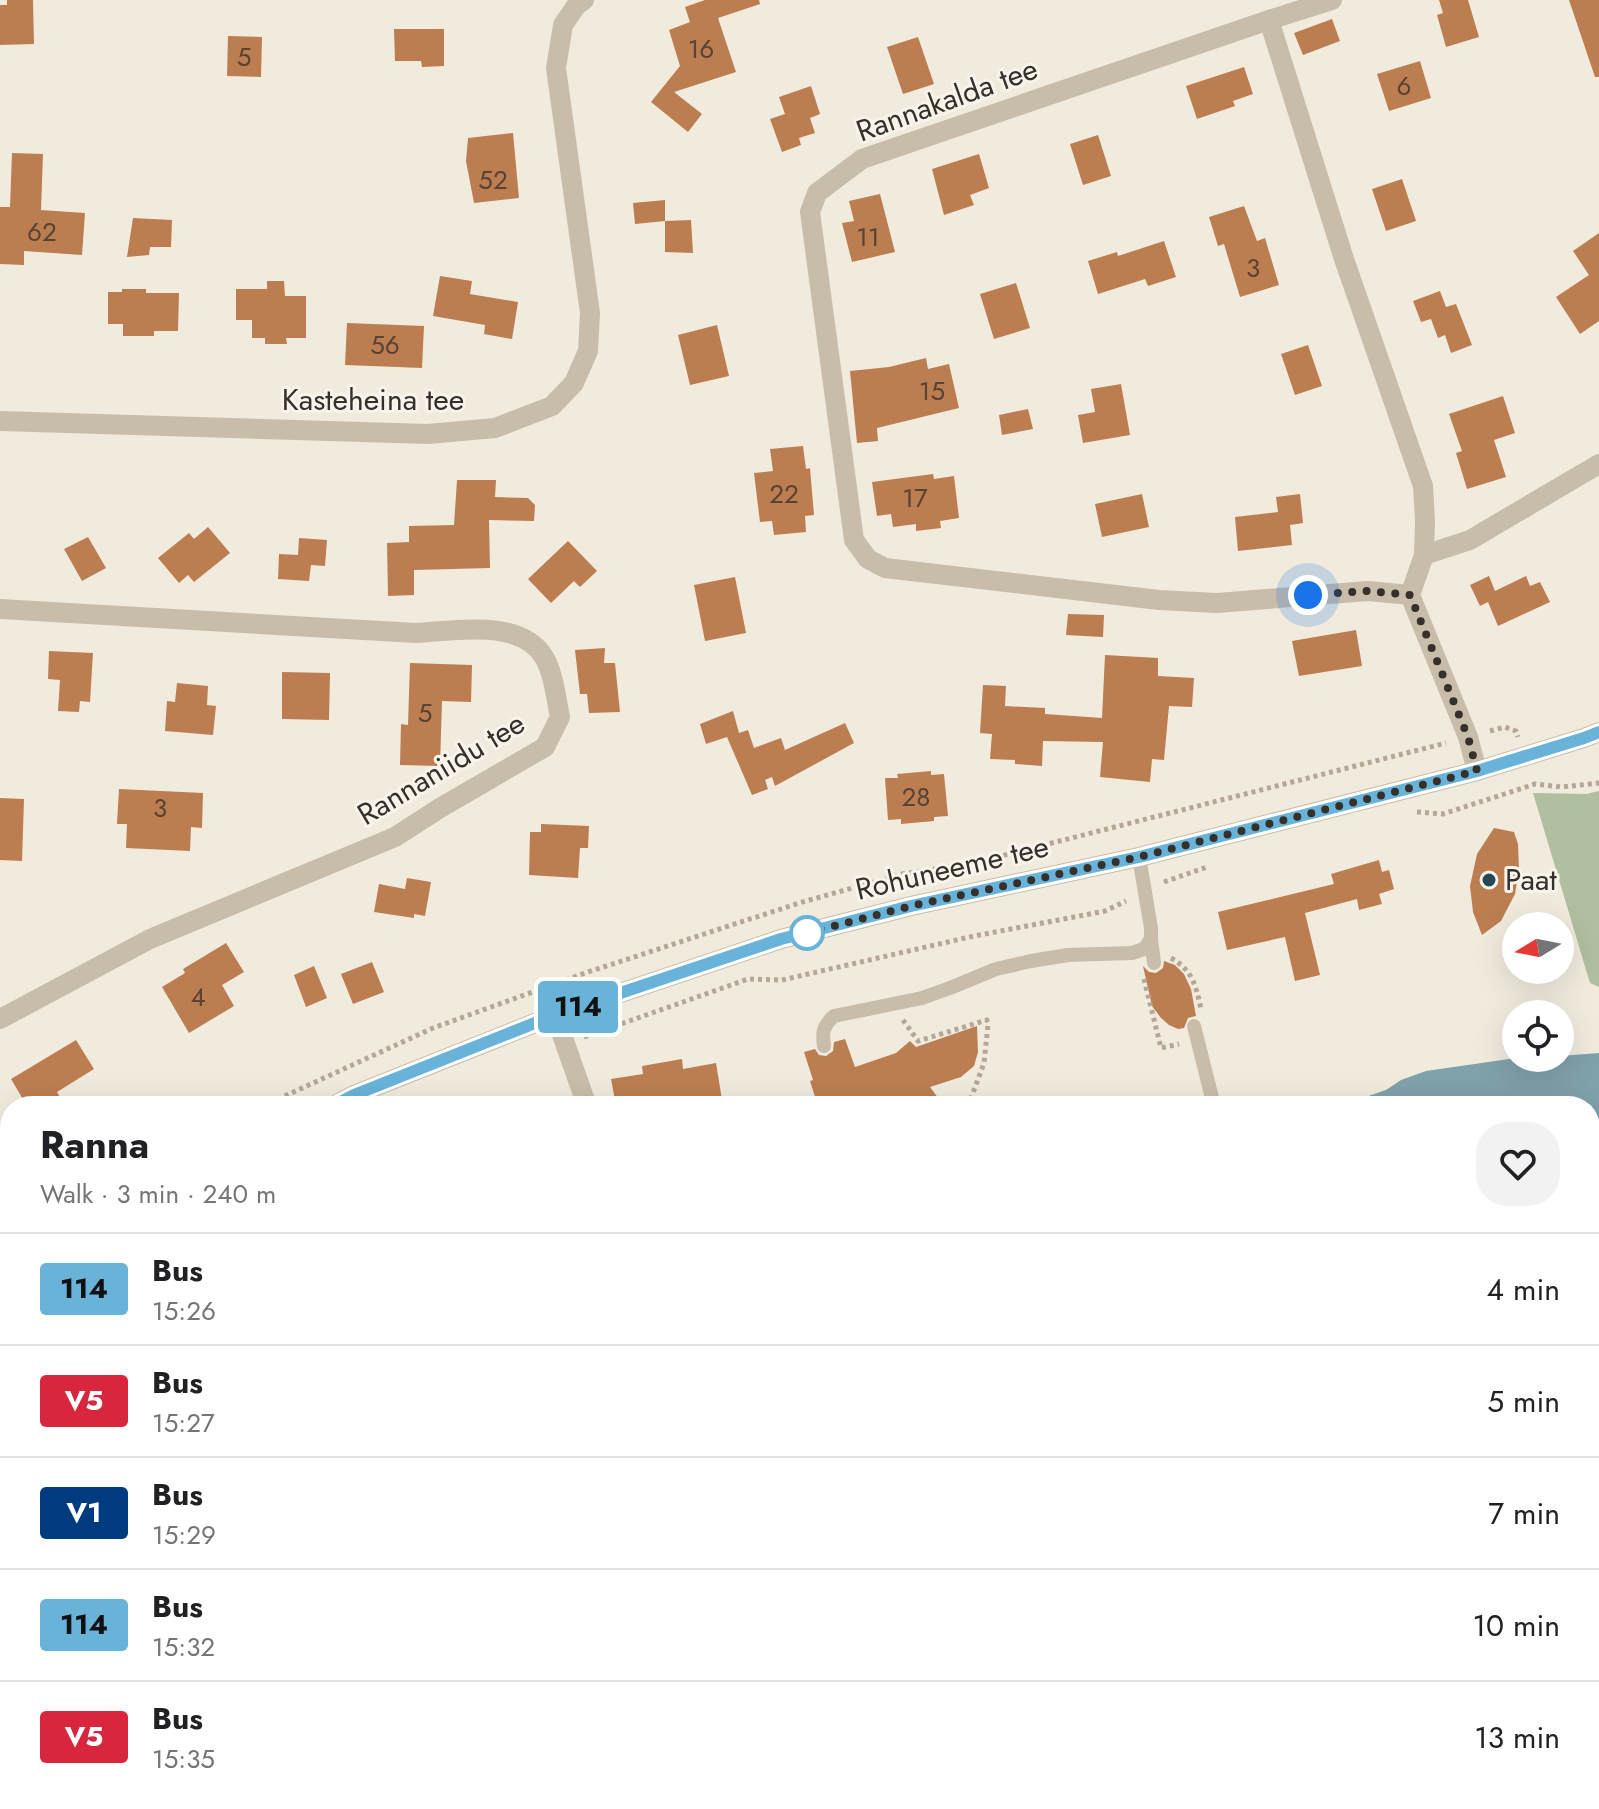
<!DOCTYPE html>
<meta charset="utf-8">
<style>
:root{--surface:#fff;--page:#f2f2f2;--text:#202124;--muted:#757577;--line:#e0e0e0}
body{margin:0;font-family:Jost,sans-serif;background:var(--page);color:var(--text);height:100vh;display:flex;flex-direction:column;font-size:30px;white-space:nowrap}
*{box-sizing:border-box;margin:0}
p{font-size:26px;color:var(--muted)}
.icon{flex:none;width:44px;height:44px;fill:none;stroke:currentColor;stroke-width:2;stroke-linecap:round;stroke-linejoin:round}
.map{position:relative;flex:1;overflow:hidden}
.side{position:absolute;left:0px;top:1096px;width:1600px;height:714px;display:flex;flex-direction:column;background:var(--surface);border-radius:32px 32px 0 0;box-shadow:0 8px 32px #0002}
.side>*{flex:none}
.badge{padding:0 16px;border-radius:6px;font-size:28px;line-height:52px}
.needle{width:52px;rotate:260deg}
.controls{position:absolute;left:1502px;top:912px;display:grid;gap:16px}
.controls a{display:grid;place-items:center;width:72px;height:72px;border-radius:50%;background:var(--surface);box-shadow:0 8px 32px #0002;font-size:40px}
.you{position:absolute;width:40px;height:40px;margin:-20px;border:6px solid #fff;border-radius:50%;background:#1a73e8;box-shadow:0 0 0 12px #1a73e833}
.map>.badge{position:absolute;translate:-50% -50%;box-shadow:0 0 0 4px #fff}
.round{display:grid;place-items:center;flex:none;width:84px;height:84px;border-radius:32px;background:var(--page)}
.overview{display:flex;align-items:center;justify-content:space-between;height:136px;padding:0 40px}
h1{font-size:38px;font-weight:700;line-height:60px}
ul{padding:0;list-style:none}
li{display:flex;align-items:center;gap:24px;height:112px;padding:0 40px;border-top:2px solid var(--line)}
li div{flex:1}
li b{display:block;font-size:30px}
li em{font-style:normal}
li .badge{min-width:88px;font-weight:700;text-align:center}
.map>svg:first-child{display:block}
.green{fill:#afbf9f}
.water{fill:#80a2ab}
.building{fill:#bc7d51}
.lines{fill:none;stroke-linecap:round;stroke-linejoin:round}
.path{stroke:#b4a795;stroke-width:5;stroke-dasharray:4 4;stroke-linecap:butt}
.service{stroke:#c8bdab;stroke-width:14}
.minor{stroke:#c8bdab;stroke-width:20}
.tertiary{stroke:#c8bdab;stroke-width:20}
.line-casing{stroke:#fff;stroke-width:18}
.line{stroke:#69b3d9;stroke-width:12}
.walk{stroke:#36302a;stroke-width:8;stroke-dasharray:0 14.4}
.poi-dot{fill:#224955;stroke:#f8f4eb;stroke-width:3}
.stop-dot{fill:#fff;stroke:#69b3d9;stroke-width:4}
.labels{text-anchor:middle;stroke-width:6;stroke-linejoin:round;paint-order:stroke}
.number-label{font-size:26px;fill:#584334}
.street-label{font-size:30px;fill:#36302a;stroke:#f8f4eb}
.poi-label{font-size:30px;fill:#36302a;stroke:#f8f4eb;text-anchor:start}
</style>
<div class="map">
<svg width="1599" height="1809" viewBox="0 0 1599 1809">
<rect width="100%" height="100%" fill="#f1ebde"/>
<!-- green -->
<polygon class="green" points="1599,791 1599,987 1590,983 1533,793 1586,794"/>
<!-- water -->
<g class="water">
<polygon points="1599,1053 1599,1809 424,1809 424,1800 1590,1800 1590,1106 1339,1106 1386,1090 1401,1080 1426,1071 1516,1058 1560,1058 1560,1056"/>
<polygon points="83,1800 394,1800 395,1809 80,1809"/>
</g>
<!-- building -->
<g class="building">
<polygon points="7,0 33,0 34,44 0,45 0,5 7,5"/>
<polygon points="705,0 759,0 760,4 718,18 736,72 674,92 702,114 688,132 651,102 680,66 669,30 690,22 685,7"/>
<polygon points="1439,0 1468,0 1479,37 1446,47 1437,15 1443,13"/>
<polygon points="1569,0 1599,0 1599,77 1595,77"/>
<polygon points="1332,19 1340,41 1303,55 1294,33"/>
<polygon points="394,29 444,29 444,66 422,67 421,61 395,61"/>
<polygon points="228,36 262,37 261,77 227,76"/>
<polygon points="918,37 934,84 903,94 887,47"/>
<polygon points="1420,61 1431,98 1389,111 1377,74"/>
<polygon points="1244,67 1253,94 1233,101 1235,106 1197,119 1186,86"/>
<polygon points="811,86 820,114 810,118 815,133 799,138 801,145 782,152 770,119 785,114 779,97"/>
<polygon points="513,133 519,198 474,203 466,161 468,138"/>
<polygon points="1098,135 1111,176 1083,185 1070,144"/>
<polygon points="12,153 43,154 41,210 85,213 82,255 24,251 24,265 0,264 0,207 10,207"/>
<polygon points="979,154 989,188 970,195 974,205 944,215 932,169"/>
<polygon points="1402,179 1416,221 1386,231 1372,189"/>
<polygon points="880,194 895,252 852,262 842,223 854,221 849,201"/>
<polygon points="665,200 665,221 635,224 633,203"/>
<polygon points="1244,206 1257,241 1265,238 1279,285 1240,297 1224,244 1218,246 1209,217"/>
<polygon points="133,218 172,220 171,247 150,247 149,255 127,257"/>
<polygon points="691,220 693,253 665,252 665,221"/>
<polygon points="1599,233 1599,321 1580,334 1556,297 1589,275 1573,251"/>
<polygon points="1164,241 1176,277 1148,286 1145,279 1098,294 1088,261 1117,252 1118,256"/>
<polygon points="440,276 472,281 470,294 518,302 512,339 484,334 485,325 433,316"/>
<polygon points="267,281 284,281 285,296 306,296 306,338 286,338 287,344 265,344 265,338 252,338 252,320 236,320 236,289 267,289"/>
<polygon points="1016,283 1030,328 994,339 980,294"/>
<polygon points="122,289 146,289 146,293 179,293 178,331 154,331 154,336 123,336 123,324 108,324 108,292 122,292"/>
<polygon points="1440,291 1446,307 1456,304 1472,345 1451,353 1445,335 1438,338 1431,319 1421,322 1413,301"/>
<polygon points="347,323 424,326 422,368 345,365"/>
<polygon points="717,325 729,376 690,385 678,335"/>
<polygon points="1308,345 1322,386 1295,395 1281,354"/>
<polygon points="926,358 928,369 949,364 959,408 877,428 878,441 857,443 850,371 889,367"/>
<polygon points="1121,384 1130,435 1083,443 1078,415 1095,412 1091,389"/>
<polygon points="1503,396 1515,433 1494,440 1506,477 1467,489 1456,453 1462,451 1449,414"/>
<polygon points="1028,409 1033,429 1002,435 999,415"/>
<polygon points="803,446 806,469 810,468 814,515 805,516 806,532 774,535 772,521 760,522 754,473 773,471 770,449"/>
<polygon points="933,474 934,479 954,476 959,518 940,521 941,528 916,531 916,524 893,527 891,514 877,516 872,482"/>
<polygon points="457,480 496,480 495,497 528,498 535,505 534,521 489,520 490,568 414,570 414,595 388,596 387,543 409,542 409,526 454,525"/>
<polygon points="1142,494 1149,527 1102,537 1095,504"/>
<polygon points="1300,494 1303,523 1290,525 1292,545 1238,551 1235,517 1278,512 1276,497"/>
<polygon points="208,527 230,553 194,582 188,575 179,583 158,558 189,533 194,539"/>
<polygon points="88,537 106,568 82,581 64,549"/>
<polygon points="299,538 327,540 325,566 311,565 309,581 278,579 279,554 298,555"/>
<polygon points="568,541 597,571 580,587 574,581 551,603 528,579"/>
<polygon points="1489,576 1495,591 1526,576 1530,586 1540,582 1550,602 1498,626 1488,602 1480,606 1470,585"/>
<polygon points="735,577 746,633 705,641 694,585"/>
<polygon points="1068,614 1104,615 1103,637 1066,635"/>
<polygon points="1356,630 1362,666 1299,676 1292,641"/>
<polygon points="605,648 604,663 615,663 620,712 589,713 587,694 580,694 575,650"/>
<polygon points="49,651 93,653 90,702 80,701 79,712 58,711 60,680 48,679"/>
<polygon points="1105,655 1158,658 1158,676 1194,678 1192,707 1169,706 1164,760 1152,759 1150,782 1100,777 1103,742 1043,741 1042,766 1015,764 1015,760 990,759 992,734 980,733 983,685 1006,686 1005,706 1045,708 1045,714 1102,718"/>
<polygon points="410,663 472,665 471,702 442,701 440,766 400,765 401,724 408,725"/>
<polygon points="282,672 330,673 329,720 282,719"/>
<polygon points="177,683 208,686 207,705 216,706 213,735 165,731 167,701 175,702"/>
<polygon points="733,711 739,733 748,730 754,748 781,738 785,750 845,723 854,743 775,786 772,777 765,780 768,789 752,795 727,737 706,744 700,724"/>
<polygon points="931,771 931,775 944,774 948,816 934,817 934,821 901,824 901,819 888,820 885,778 898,778 897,774"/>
<polygon points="119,789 203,793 202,828 191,827 190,851 126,848 127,824 117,824"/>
<polygon points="0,798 24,799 22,861 0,860"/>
<polygon points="541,824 589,826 588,848 580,848 578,878 529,875 530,832 541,832"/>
<polygon points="1494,828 1514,832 1518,844 1519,869 1515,894 1501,921 1482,935 1473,912 1470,886 1477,854"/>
<polygon points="1379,860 1382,872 1389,870 1394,889 1379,894 1382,904 1359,910 1357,899 1305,913 1320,975 1295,981 1285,937 1227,950 1218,912 1334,884 1331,874"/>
<polygon points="407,878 431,882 425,916 414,914 414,918 374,912 379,884 405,889"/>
<polygon points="226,943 244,972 222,985 234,1006 189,1033 162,987 185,973 183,969"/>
<polygon points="1164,961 1175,965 1184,974 1191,989 1196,1016 1188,1018 1184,1028 1178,1029 1169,1025 1161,1018 1152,1006 1143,966 1149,972 1156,973 1163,968"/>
<polygon points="372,962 384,992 353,1004 341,974"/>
<polygon points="314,966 327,998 306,1007 294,975"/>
<polygon points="977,1026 978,1052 974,1066 961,1077 930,1087 944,1106 889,1106 886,1102 871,1106 818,1106 810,1081 813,1080 804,1052 815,1049 819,1055 826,1056 833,1051 834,1042 845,1039 855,1067 896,1053 910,1041 916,1047"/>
<polygon points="76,1040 94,1069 57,1092 65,1106 27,1106 11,1079"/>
<polygon points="682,1059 683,1069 716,1063 723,1106 616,1106 611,1079 643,1074 642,1066"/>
</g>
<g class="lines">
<!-- path -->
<g class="path">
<polyline points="1490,731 1505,727 1516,731 1518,737"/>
<polyline points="1417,812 1443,814 1535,784 1562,787 1599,783"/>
<polyline points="1164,882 1207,867"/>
<path d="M1171,958c22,12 25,29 30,51"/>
<polyline points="1144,979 1161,1048 1179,1044"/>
<polyline points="903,1020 918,1041 987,1020 988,1025 984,1063 968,1106"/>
<polyline points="584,1037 748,979 782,980 974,936 1105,911 1126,901"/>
<polyline points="970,1101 984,1106"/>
<polyline points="263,1106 433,1028 585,973 799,903 902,874 973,863 1446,743"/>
<polyline points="0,1232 10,1227"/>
</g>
<!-- service -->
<g class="service">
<polyline points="1151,939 1154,963"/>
<polyline points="1194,1026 1214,1106"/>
<path d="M824,1046c-2,-14 -1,-20 10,-30l88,-18 28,-10 46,-19 35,-8 37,-6 64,-2 12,-4 7,-10v-11l-12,-71"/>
<polyline points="0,1695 10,1690"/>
</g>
<!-- minor -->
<g class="minor">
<polyline points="1269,20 1332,0"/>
<polyline points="0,421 428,434 495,428 552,406 574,383 588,351 590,313 556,68 563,25 576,6 584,0"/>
<polyline points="1424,555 1470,540 1599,464"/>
<polyline points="1410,595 1368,591 1217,603 1159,600 885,568 868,559 854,540 810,212 817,193 862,159 1269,20 1344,259 1423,486 1425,521 1424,555 1410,595 1468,737 1477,771"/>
<path d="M0,609l416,24c38,-2 104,-15 128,24 10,17 12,42 16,60l-15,30 -105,61 -45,29 -245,102 -150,80"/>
<polyline points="555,1015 587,1106"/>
<polyline points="0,1151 10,1164"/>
</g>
<!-- tertiary -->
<g class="tertiary">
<polyline points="333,1106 354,1095 555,1015 781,939 911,906 1139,857 1477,771 1584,738 1599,732"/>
<polyline points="0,1271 10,1266"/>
</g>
</g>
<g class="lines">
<defs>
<polyline id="line" points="333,1106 354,1095 555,1015 781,939 911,906 1139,857 1477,771 1584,738 1599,732"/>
</defs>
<!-- line casing -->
<use href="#line" class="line-casing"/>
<!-- line -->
<use href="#line" class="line"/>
<!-- walk -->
<polyline class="walk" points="807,933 911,906 1139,857 1477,771 1468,737 1410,595 1368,591 1308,595"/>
</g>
<!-- markers -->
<circle class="poi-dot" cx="1489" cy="880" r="8"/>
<circle class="stop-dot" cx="807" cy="933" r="16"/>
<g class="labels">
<!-- number labels -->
<g class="number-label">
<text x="701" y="58">16</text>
<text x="244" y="66">5</text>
<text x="1404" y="95">6</text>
<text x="493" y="189">52</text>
<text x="42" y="241">62</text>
<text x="868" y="246">11</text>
<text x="1253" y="277">3</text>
<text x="385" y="354">56</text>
<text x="932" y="400">15</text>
<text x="784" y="503">22</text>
<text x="915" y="507">17</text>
<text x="425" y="722">5</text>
<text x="916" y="806">28</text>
<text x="160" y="817">3</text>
<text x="198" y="1006">4</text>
</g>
<!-- street labels -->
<g class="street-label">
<text transform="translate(947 100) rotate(-20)" y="10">Rannakalda tee</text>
<text x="373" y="410">Kasteheina tee</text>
<text transform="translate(441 769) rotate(-31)" y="10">Rannaniidu tee</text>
<text transform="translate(952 868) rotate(-13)" y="10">Rohuneeme tee</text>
</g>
<!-- poi labels -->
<g class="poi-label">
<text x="1505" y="890">Paat</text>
</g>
</g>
</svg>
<div class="controls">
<a><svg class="needle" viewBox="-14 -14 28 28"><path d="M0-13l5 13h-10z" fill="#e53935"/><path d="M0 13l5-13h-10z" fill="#757577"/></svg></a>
<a><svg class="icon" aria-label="locate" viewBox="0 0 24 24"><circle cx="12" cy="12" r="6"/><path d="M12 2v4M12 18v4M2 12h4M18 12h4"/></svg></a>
</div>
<div class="you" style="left:1308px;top:595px"></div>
<b class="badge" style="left:578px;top:1007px;background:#69b3d9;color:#111">114</b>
<section class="side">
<div class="overview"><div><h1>Ranna</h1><p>Walk · 3 min · 240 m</p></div><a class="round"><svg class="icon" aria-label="heart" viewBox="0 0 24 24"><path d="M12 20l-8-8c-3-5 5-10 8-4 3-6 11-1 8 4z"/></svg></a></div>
<ul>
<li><span class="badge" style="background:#69b3d9;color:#111">114</span><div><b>Bus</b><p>15:26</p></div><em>4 min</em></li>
<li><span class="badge" style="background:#d7263d;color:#fff">V5</span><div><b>Bus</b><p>15:27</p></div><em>5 min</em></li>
<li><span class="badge" style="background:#003b80;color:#fff">V1</span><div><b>Bus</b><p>15:29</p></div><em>7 min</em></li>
<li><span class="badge" style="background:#69b3d9;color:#111">114</span><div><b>Bus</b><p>15:32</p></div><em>10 min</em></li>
<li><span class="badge" style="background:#d7263d;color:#fff">V5</span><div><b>Bus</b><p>15:35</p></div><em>13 min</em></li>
</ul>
</section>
</div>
